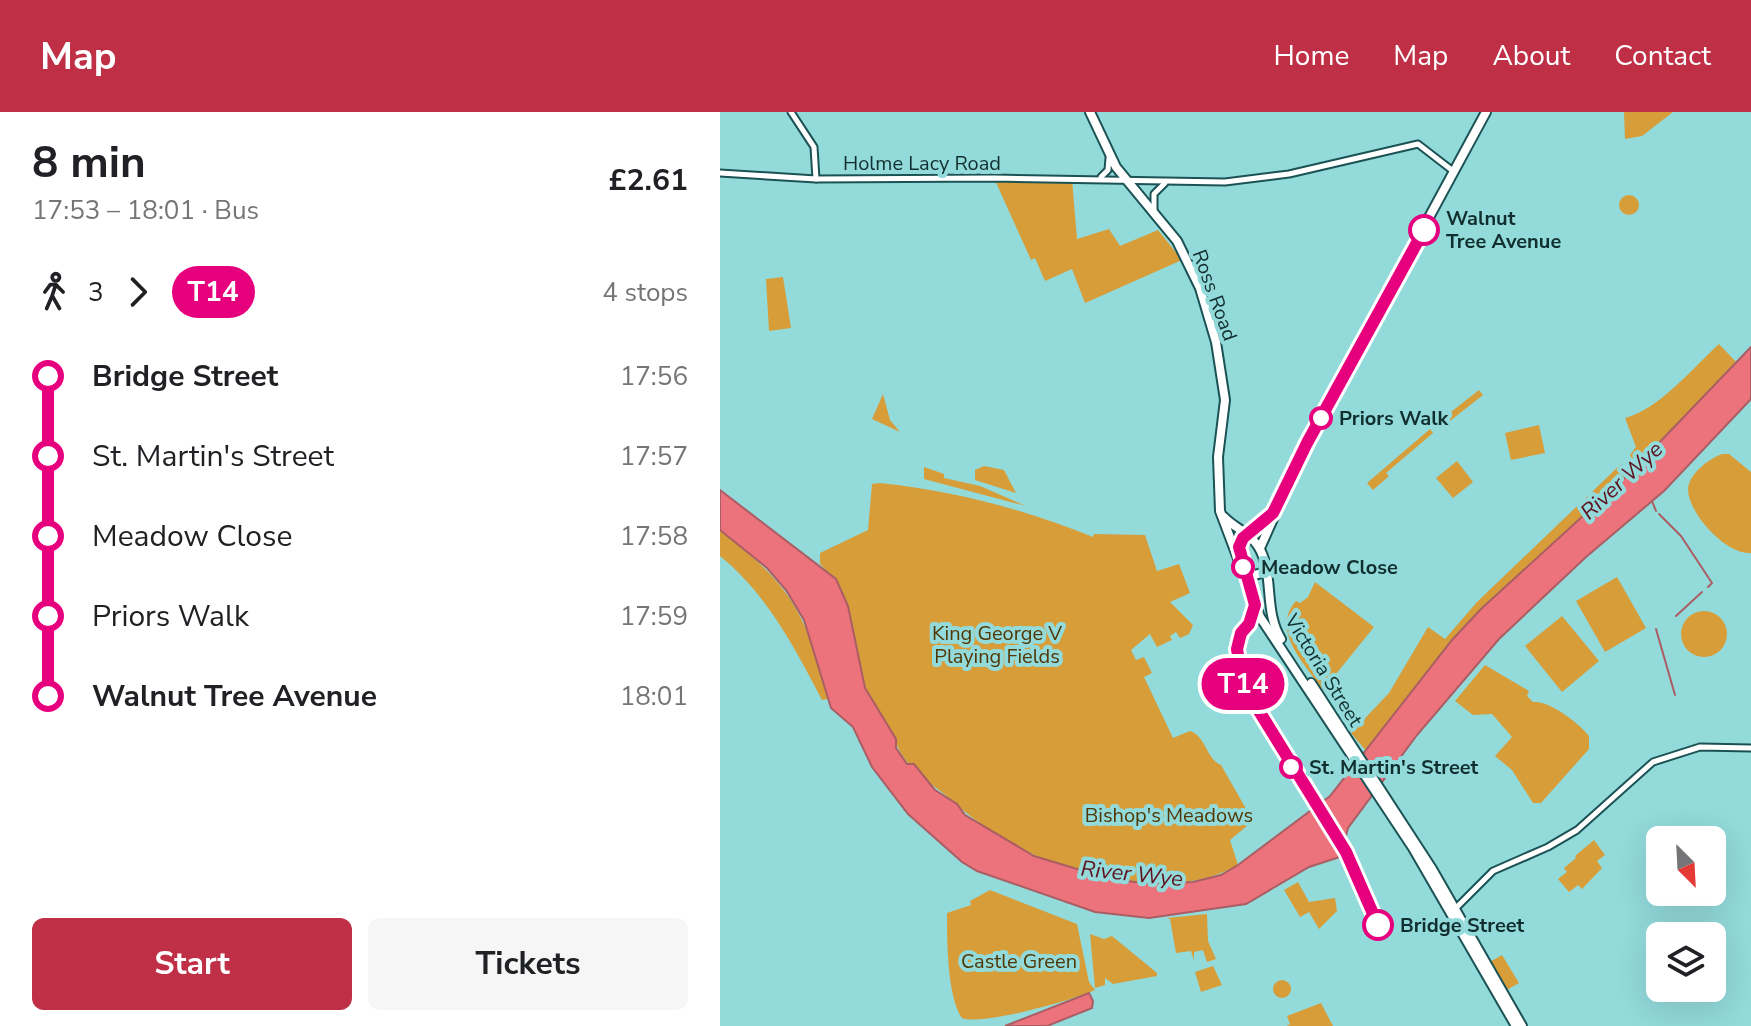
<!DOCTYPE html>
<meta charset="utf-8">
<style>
:root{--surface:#fff;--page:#f6f6f6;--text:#202124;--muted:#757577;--accent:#bf2f46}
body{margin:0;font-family:"Nunito Sans",sans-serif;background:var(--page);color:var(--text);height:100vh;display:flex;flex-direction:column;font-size:30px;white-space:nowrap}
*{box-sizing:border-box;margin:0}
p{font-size:26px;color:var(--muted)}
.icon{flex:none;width:44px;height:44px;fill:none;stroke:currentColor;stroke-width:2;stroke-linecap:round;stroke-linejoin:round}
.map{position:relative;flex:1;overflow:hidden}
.panel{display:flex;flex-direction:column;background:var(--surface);width:720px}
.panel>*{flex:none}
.badge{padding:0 16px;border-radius:26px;font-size:28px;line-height:52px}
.needle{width:52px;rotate:156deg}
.buttons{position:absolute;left:926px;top:714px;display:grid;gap:16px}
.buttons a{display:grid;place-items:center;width:80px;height:80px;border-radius:12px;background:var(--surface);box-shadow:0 8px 32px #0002;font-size:40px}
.map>.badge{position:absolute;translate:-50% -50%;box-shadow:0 0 0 4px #fff}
.legs{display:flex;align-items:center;gap:12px;height:88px;padding:0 32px;font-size:26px}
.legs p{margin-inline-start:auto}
.overview{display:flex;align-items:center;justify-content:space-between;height:136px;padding:0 32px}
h1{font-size:44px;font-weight:700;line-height:60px}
.primary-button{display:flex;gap:16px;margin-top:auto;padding:16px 32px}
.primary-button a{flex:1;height:92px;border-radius:12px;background:var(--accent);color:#fff;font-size:32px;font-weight:700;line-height:92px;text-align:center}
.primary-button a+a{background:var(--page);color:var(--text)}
ul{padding:0 32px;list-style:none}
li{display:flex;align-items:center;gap:28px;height:80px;font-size:30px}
li i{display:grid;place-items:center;width:12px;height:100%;margin:0 10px;background:currentColor}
li i::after{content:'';width:20px;height:20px;margin:-10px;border:6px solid;border-radius:50%;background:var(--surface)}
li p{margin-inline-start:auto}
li:first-child i{background:linear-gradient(#0000 50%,currentColor 0)}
li:last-child i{background:linear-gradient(currentColor 50%,#0000 0)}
header{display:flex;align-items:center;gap:48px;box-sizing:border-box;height:112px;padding:0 40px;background:var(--accent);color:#fff}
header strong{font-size:38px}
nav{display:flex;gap:44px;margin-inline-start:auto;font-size:28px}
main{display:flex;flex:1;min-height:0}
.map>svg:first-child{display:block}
.green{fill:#d79d39}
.water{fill:#ec727b;stroke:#aa5e64;stroke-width:2}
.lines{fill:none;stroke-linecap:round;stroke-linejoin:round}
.stream{stroke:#aa5e64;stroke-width:2}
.minor-casing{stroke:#1b5254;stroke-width:9}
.highway-casing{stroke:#1b5254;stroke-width:12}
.minor{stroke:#fff;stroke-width:5}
.highway{stroke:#fff;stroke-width:8}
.line-1-casing{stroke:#fff;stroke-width:18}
.line-1{stroke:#e6007e;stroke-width:12}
.stop-1-dot{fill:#fff;stroke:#e6007e;stroke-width:4}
.labels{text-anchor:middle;stroke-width:8;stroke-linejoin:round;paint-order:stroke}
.street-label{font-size:20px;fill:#112f2f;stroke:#93dadb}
.stop-label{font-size:20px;font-weight:bold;fill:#112f2f;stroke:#93dadb;text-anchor:start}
.park-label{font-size:20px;fill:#513704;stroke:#93dadb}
.water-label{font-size:22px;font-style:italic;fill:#5f121e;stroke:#93dadb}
</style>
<header>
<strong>Map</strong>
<nav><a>Home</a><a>Map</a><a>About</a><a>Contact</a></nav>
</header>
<main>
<section class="panel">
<div class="overview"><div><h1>8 min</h1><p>17:53 – 18:01 · Bus</p></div><b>£2.61</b></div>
<div class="legs"><svg class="icon" aria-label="walk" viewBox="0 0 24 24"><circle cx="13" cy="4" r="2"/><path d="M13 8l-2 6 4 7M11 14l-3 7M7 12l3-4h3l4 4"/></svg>3<svg class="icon" aria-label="forward" viewBox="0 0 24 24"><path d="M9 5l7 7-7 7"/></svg><b class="badge" style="background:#e6007e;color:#fff">T14</b><p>4 stops</p></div>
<ul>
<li><i style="color:#e6007e"></i><b>Bridge Street</b><p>17:56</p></li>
<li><i style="color:#e6007e"></i><span>St. Martin's Street</span><p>17:57</p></li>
<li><i style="color:#e6007e"></i><span>Meadow Close</span><p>17:58</p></li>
<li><i style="color:#e6007e"></i><span>Priors Walk</span><p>17:59</p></li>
<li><i style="color:#e6007e"></i><b>Walnut Tree Avenue</b><p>18:01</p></li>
</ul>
<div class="primary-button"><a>Start</a><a>Tickets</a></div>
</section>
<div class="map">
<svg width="1031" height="914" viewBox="0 0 1031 914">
<rect width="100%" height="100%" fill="#93dadb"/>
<!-- green -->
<g class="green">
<polygon points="904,0 953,0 922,24 905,27"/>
<polygon points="274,66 352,67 357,127 389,117 400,134 438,118 462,148 365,191 352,157 325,169 315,146 311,148"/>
<circle cx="909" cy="93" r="10"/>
<polygon points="63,165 71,216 49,219 46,167"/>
<path d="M999,232l18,19 -101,104 -6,-12 6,-8 -11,-29c34,-9 67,-49 94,-74z"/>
<polygon points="759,278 763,283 721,316 717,311"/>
<polygon points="163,282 170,308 180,320 152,307"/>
<polygon points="819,313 825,341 791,348 785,321"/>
<polygon points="710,317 713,321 666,361 669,364 653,378 647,371"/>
<path d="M1002,342h7l22,18v81c-25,2 -62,-39 -63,-63 0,-16 21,-31 34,-36z"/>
<polygon points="737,349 753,370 733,386 716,366"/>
<polygon points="901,352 906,364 761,497 732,528 647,640 631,621 669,581 708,515 725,527 757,490"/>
<polygon points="264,354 284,358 296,381 255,368 255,358"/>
<polygon points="204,355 224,362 224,366 260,374 306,394 204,367"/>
<path d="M160,371c74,8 144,26 213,54l1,-3 51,1 12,36 22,-7 11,29 -20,9 23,23 -4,9 -9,4 -4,-6 -6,4 2,4 -15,7 -7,-13 -19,16 5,10 8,-3 8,16 -8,4 29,61 17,-7c16,5 16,28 31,34l32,56 -23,19 8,25c-85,47 -215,0 -282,-61 -17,-16 -59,-41 -60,-65 -10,-17 -26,-36 -32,-54 -13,-43 -9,-88 -44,-121v-11l48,-23 4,-46z"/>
<path d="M0,418c71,56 85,80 108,169l-6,1c-28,-53 -55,-106 -102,-144z"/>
<polygon points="897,465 926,516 885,540 856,489"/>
<path d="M595,470l59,45 -51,63c-18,-26 -53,-60 -27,-89l4,2 8,-6z"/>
<circle cx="984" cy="522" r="23"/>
<polygon points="842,504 879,549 842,580 805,534"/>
<path d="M765,553l44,26 -2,5 6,6c16,-2 46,21 56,34v13l-48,54h-8l-21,-33 -17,-14 17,-19 -20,-23 -19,1 -18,-14z"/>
<polygon points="874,728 885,743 877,749 882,756 862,777 858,773 849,780 838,767 847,760 844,756 856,746 855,744"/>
<polygon points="578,770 589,790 615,786 617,799 599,817 589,800 580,805 564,778"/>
<path d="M270,778l87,34 12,58 6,8c-24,11 -115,36 -133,28 -15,-21 -15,-79 -15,-105l24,-8 -1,-4z"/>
<polygon points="487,802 488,829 496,847 487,850 483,838 474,840 474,848 471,839 456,841 450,807 447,806"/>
<polygon points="370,822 384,827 392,824 437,861 437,864 393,872 385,866 385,873 375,876"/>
<polygon points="782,843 799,871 785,879 768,851"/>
<polygon points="493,854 502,873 481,880 475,860"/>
<circle cx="562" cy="877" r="9"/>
<polygon points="601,891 613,914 567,914 570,912 567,904"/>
</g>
<!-- water -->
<g class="water">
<polygon points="1031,235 1031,287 944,379 866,445 779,527 697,623 628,716 620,745 589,755 526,792 429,806 375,800 257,759 242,750 188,702 152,655 133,615 111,596 84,508 66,478 47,456 0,418 0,378 116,467 128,494 145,576 176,627 176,636 187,652 194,652 215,678 237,692 245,703 314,744 387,766 428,772 473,770 501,763 518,753 610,684 732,528 761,497 910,361"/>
<polygon points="369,881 373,889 372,896 327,914 285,914"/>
</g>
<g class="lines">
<!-- stream -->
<g class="stream">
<polyline points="932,389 936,399"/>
<polyline points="939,402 961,424 992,471 988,475"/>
<polyline points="956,504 982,480"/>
<polyline points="936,517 955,583"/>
</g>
<defs>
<g id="minor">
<polyline points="71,0 94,35 96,67"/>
<polyline points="0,61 96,67 274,66 505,70 569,62 698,32 733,59"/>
<polyline points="381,65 388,58 389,46"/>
<polyline points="434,100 434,82 445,71"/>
<polyline points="733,799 773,759 828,735 857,718 933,650 980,635 1031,636"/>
</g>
<g id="highway">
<polyline points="370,0 396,55 457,129 480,176 496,230 505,288 498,345 500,399 540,505 693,736 796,914"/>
<path d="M504,405c10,11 25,15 34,29 17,27 5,64 23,93"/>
<polyline points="540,436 587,331 766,0"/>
<polyline points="520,441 523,426 550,404"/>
<polyline points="525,461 531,464 545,460"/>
<polyline points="591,571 712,757 802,914"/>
</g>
</defs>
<!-- minor casing -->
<use href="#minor" class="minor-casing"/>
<!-- highway casing -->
<use href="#highway" class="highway-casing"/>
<!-- minor -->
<use href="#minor" class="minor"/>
<!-- highway -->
<use href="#highway" class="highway"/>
</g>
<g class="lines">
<defs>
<polyline id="line-1" points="658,813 626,740 523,573 517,537 521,521 529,512 535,493 519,435 523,426 553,401 587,331 704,118"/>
</defs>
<!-- line-1 casing -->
<use href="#line-1" class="line-1-casing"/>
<!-- line-1 -->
<use href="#line-1" class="line-1"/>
</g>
<!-- markers -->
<g class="stop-1-dot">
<circle cx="704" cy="118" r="14"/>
<circle cx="601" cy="306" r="10"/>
<circle cx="523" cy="455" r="10"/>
<circle cx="571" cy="655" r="10"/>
<circle cx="658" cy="813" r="14"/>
</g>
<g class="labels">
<!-- street labels -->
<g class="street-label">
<text x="202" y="58">Holme Lacy Road</text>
<text transform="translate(495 183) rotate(70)" y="7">Ross Road</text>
<text transform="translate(604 558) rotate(58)" y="7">Victoria Street</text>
</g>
<!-- stop labels -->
<g class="stop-label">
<text x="726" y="113">Walnut<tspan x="726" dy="23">Tree Avenue</tspan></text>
<text x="619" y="313">Priors Walk</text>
<text x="541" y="462">Meadow Close</text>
<text x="589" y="662">St. Martin's Street</text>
<text x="680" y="820">Bridge Street</text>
</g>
<!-- park labels -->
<g class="park-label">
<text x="277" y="528">King George V<tspan x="277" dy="23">Playing Fields</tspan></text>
<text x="449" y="710">Bishop's Meadows</text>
<text x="299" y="856">Castle Green</text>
</g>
<!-- water labels -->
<g class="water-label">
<text transform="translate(901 368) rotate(-43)" y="8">River Wye</text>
<text transform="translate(412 761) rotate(6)" y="8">River Wye</text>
</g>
</g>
</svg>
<div class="buttons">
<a><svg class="needle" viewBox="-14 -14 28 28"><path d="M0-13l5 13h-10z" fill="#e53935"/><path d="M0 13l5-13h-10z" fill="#757577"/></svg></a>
<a><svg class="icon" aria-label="layers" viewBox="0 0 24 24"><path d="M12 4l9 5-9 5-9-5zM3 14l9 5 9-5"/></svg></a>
</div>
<b class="badge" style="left:523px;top:572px;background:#e6007e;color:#fff">T14</b>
</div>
</main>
